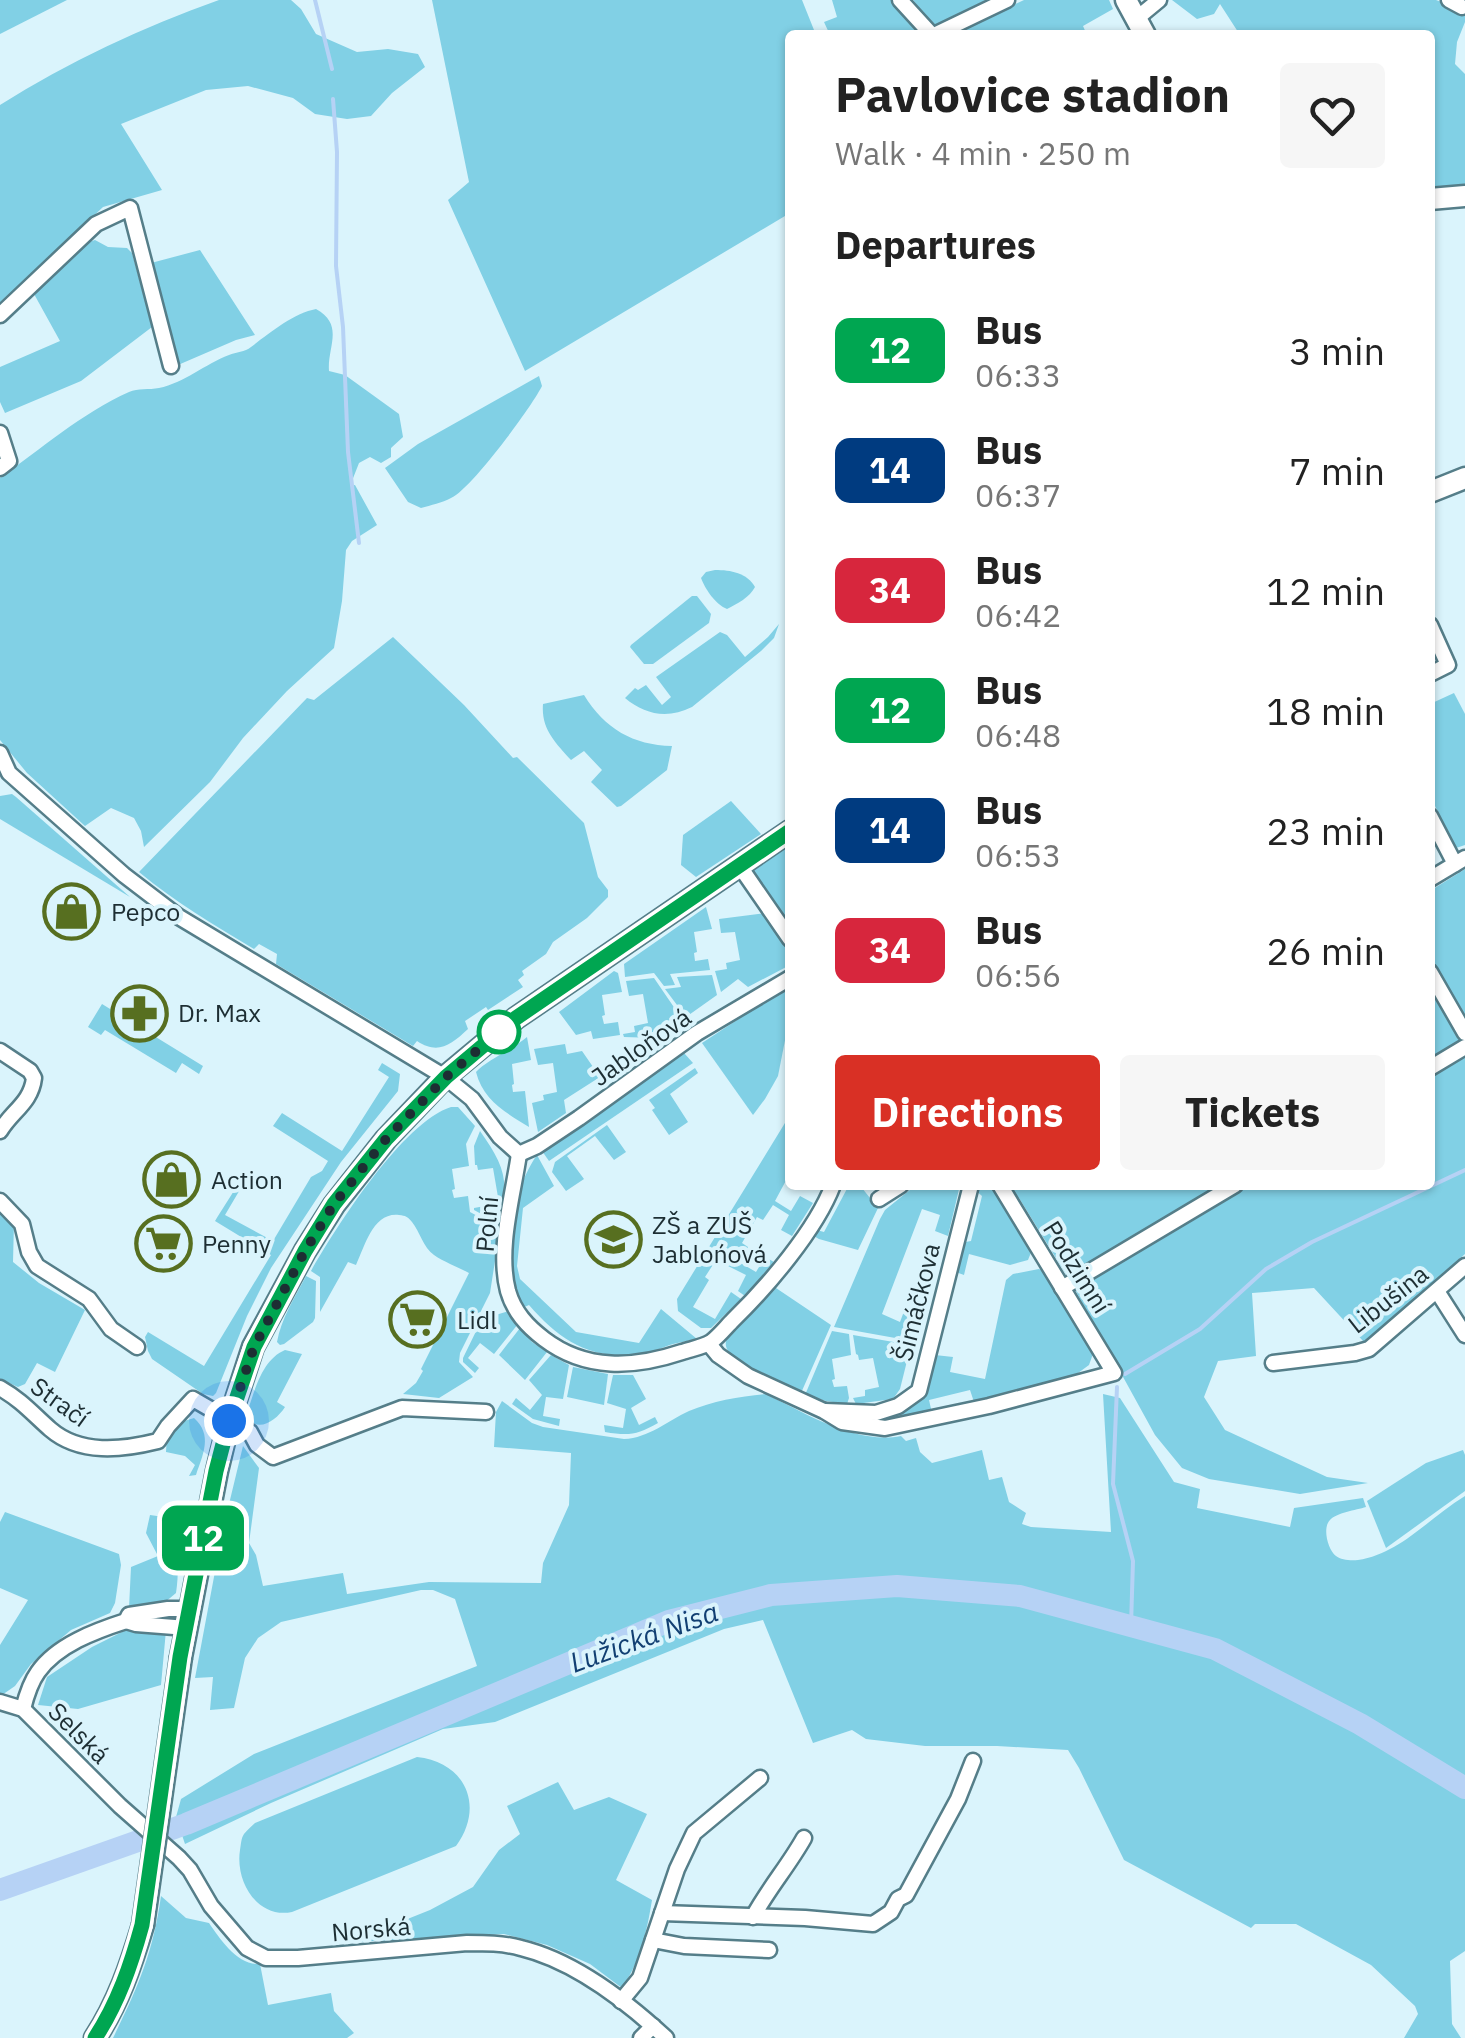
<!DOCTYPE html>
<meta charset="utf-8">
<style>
:root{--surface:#fff;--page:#f6f6f6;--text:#222;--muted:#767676;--accent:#d93025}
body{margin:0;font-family:"IBM Plex Sans",sans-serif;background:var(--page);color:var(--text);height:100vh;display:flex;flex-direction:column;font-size:38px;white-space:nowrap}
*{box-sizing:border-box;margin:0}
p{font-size:32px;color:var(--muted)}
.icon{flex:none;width:55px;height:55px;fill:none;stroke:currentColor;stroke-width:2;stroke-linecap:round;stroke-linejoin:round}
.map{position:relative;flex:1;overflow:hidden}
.side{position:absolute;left:785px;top:30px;width:650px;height:1160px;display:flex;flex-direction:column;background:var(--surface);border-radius:10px;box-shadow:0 2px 8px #0004}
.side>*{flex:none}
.badge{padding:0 20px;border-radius:15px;font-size:35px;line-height:65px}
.you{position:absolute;width:50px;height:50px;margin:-25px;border:8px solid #fff;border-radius:50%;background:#1a73e8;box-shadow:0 0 0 15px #1a73e833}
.map>.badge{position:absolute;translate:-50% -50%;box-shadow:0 0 0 5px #fff}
h2{padding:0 50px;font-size:38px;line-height:90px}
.round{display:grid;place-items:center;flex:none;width:105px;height:105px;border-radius:10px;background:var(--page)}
.summary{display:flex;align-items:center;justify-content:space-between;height:170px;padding:0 50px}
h1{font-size:48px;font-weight:800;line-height:75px}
.button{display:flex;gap:20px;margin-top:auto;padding:20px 50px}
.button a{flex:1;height:115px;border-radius:10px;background:var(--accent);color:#fff;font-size:40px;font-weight:800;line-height:115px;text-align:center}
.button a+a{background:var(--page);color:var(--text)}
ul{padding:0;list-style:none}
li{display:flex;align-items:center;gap:30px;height:120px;padding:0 50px}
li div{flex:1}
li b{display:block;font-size:38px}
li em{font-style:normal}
li .badge{min-width:110px;font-weight:700;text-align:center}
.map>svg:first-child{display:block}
.green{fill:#81d0e5}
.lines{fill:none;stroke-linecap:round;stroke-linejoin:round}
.stream{stroke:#b6d2f5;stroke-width:4}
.river{stroke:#b6d2f5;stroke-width:22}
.street-casing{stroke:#557e89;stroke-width:19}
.secondary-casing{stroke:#557e89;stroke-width:25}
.street{stroke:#fff;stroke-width:14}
.secondary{stroke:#fff;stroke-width:20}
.secondary-bridge-casing{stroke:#557e89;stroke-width:25;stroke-linecap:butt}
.secondary-bridge{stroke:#fff;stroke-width:20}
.line-casing{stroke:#fff;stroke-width:22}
.line{stroke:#00a651;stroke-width:15}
.walk{stroke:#1d2e33;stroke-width:10;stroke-dasharray:0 18}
.stop-dot{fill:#fff;stroke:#00a651;stroke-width:5}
.labels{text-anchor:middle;stroke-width:8;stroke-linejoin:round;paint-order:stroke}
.poi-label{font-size:25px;fill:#1d2e33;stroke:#daf4fc;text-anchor:start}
.street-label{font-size:25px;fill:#1d2e33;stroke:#daf4fc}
.water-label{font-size:28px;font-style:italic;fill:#113f72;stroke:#daf4fc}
</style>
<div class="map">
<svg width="1465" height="2038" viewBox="0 0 1465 2038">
<rect width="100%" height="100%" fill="#daf4fc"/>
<!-- green -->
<g class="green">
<polygon points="0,0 67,0 0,34"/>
<path d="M219,0h72l10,9 15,25 41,18 31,-3 30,5 7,13 -33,26 -21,23 -24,3 -32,-5 -22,-16 -45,-12 -42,4 -85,34 41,66 -59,17 -103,98v-200c68,-43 143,-78 219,-105z"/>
<polygon points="432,0 802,0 816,35 790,35 790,213 525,371 448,200 469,182"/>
<polygon points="832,0 892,0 922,35 830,35 824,22 837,17"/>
<polygon points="913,0 999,0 942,26 932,25"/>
<polygon points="1024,0 1109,0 1113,9 1083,26 1087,35 948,35"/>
<polygon points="1172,0 1436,0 1465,11 1465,22 1457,42 1455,64 1465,74 1465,184 1430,190 1430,35 1240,35 1220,4 1214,14 1197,19"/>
<polygon points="95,240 108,247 127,248 132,253 152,327 81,381 5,413 0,402 0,367 60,341 34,294 89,242"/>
<polygon points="200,250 255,335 236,340 178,365 151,263"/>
<path d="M316,309c29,16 11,38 13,62l16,4 54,39 4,23 -12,11v9l-10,6 -11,-6 -11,6 -9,23 5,-1 22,40 -25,16 -6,9 -4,51 -8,47 -47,43 -44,47 -33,44 -66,65 -3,-16 -7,-13 -23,-10 -26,18 -58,-53 -27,-33v-262c41,-29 82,-65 129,-86 9,-4 20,-2 30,-4 25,-5 46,-24 70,-33 7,-3 16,-3 22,-8 17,-13 43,-34 65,-38z"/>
<path d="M539,376l3,10c-11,22 -71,103 -91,112 -9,5 -20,7 -30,10l-13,-6 -23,-34 33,-24z"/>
<path d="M715,570c16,0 32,3 40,17 -5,10 -18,17 -28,22 -11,-4 -22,-20 -26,-31l5,-6z"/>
<polygon points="692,596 697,596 711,614 709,623 653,664 644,664 630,647 631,645"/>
<path d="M779,624l-5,14 -13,13 -69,56c-24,12 -47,8 -67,-9l10,-10 3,2 8,-5 16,20 9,-8 -15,-20 64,-45 7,3 18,22 23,-20z"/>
<path d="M393,637l71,68 49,53 4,-1 67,66 14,54 10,13v7l-21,21 -34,24 -7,12 -24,17 2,4 -6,5 5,7 -35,23 -2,-3 -21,14 3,8c-17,16 -30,26 -51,12l-4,5 -137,-82 1,-10 -18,-10 -5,5c-40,-24 -79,-47 -115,-77l168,-174 7,2z"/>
<polygon points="1454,693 1465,714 1465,845 1456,848 1430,796 1430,704"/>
<path d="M584,695c21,34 49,50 88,51l-5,24 -46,36 -4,1 -26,-25 11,-12 -18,-19 -13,9c-16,-18 -30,-31 -28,-56z"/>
<polygon points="12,794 16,797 130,897 0,819 0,796"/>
<polygon points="731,801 761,834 696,877 681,865 683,835"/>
<polygon points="790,844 790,928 754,875 753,869"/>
<polygon points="1465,869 1465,1027 1430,964 1430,891"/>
<polygon points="706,907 712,929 694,932 697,952 694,953 695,961 708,959 710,970 670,974 675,985 664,986 654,973 625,977 624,964"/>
<polygon points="765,913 790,948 790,965 748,987 738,979 721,992 715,971 727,969 726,963 740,960 735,932 721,933 719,919"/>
<polygon points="614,971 618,973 622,992 602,995 605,1015 602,1016 604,1024 618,1022 620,1035 593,1039 591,1031 576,1035 559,1012"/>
<polygon points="712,975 717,995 686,1017 665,989 681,987 677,977"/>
<polygon points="654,978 682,1019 655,1038 624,1037 623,1034 635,1032 634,1026 648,1023 643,994 629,996 626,981"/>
<polygon points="1430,984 1460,1038 1458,1044 1430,1061"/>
<polygon points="784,989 790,996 790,1015 778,1076 765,1099 753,1115 702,1043"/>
<polygon points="102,1004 203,1066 199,1074 182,1063 176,1073 105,1030 101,1035 88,1027"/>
<path d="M527,1037l4,23 -19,4 2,20 -2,1 1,7 12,-1 4,36c-23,-14 -46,-27 -53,-55 11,-12 37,-23 51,-35z"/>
<polygon points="565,1044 567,1054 582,1051 600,1077 564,1100 566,1113 538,1132 532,1103 544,1100 543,1095 557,1092 553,1063 538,1065 534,1049"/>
<polygon points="679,1053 684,1053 693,1063 549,1161 542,1151"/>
<polygon points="1465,1055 1465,1254 1364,1342 1314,1288 1252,1293 1256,1356 1218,1361 1204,1397 1225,1430 1327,1477 1368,1483 1300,1494 1209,1479 1182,1468 1155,1435 1073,1286 1246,1185 1430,1185 1430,1076"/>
<polygon points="382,1063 400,1074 398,1091 341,1162 271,1268 247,1316 216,1393 213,1396 203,1394 152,1359 148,1351 145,1337 148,1332 204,1366 271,1255 215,1221 218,1216 244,1175 248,1176 225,1215 273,1241 311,1177 322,1171 328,1161 273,1126 282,1113 342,1151 389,1077 378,1070"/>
<polygon points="695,1068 698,1073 670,1094 688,1122 669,1135 652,1110 655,1108 649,1100"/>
<path d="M451,1107h7l17,19 -9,18 3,22 -17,3 3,20 -3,1 2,8 14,-2 2,16 26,14 1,22 -7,45 -30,60 -1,9 14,15 -34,21 -36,-4 13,-11 7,-12 -2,-2 48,-96c-11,-6 -25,-11 -35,-18 -11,-8 -14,-23 -22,-33 -5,-6 -6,-6 -13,-7 -26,-3 -34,31 -43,50l-8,-3 -28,50v-35l-9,-6c25,-44 92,-149 140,-164z"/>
<polygon points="788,1118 790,1119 790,1173 775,1201 791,1211 800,1196 813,1203 792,1236 781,1230 789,1215 773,1205 763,1220 757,1217 742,1243 748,1247 739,1262 756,1272 765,1257 774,1262 745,1296 738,1291 746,1275 716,1260 705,1277 709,1280 693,1307 715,1319 731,1292 741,1299 711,1328 701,1328 678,1311 677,1299"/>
<polygon points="607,1125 626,1152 614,1160 595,1136 567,1156 584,1179 566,1191 552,1172 555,1162"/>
<path d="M480,1131c24,34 31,51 18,92l-24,-13v-2l11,-2 -1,-6 14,-3 -5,-29 -15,2 -1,-5h-2l-1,-19z"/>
<path d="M537,1155l17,31 -31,22 -6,58 3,13 56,53 63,11 22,-34 36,30c-8,2 -17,3 -24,5 -11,3 -20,9 -31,10 -50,7 -82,-13 -113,-49l-9,4c-15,-47 -12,-113 17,-154z"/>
<polygon points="849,1185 865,1185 862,1188 878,1208 858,1250 819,1239 810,1234 813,1229 824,1232"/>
<polygon points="916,1185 960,1185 948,1236 935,1231 940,1215 922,1209 882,1314 900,1322 906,1306 920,1310 912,1341 834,1327 880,1219 885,1210"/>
<polygon points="976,1185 990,1185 996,1191 1032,1250 1028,1260 1010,1265 969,1254 964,1275 953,1271 960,1243 971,1241 982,1196 974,1189"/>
<polygon points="1006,1185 1221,1185 1067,1276 1019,1198 1015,1200"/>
<polygon points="0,1214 14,1222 13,1262 39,1283 85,1310 55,1372 37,1363 25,1384 18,1387 0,1379"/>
<polygon points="1039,1269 1045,1272 1094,1351 1089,1365 1074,1376 974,1402 970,1390 929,1400 932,1413 878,1423 863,1417 901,1410 935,1355 953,1357 950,1372 985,1379 1006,1280 1013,1274"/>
<path d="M306,1276l10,5 -1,37 -2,4 -29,22 -4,1 -3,-3c4,-23 18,-45 29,-66z"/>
<path d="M773,1286l58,39 -30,68c-17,-8 -80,-30 -75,-52 3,-12 37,-44 47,-55z"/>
<polygon points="509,1311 518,1324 494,1354 480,1343 468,1358 479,1368 475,1373 463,1362 463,1358 482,1319"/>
<polygon points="520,1328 532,1342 547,1352 525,1380 499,1355"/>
<polygon points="832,1331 849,1334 851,1355 832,1359 835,1379 832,1380 834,1387 847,1386 849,1398 847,1404 826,1401 805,1395"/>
<polygon points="853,1335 911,1345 900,1389 893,1399 856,1404 853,1398 865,1396 865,1390 879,1387 873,1358 859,1360 858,1355 856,1354"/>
<path d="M285,1350l17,4 -25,48 8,5c-9,14 -28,27 -39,9 8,-23 15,-56 39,-66z"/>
<polygon points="551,1355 569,1365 563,1399 546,1397 543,1416 560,1419 559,1426 533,1419 512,1404 516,1398 530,1410 542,1395 529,1380"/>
<polygon points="573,1367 608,1374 604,1405 567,1397"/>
<path d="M613,1375h20l13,24 -15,9 8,17 16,-8 3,6c-21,12 -29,13 -53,9l-1,-7 19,3 3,-19 -19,-6z"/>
<path d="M766,1394c39,19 90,51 135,42l5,5 10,-3 4,14 12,11 50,-13 7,30 13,-3 7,25 17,11 -4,11 9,3 80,5 -8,-138 17,4 54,84 26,7 -3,19 93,19 4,-19 69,-10 3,9c-10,3 -30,6 -36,13 -8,8 -2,30 6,36 5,4 15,5 22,4 42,-6 72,-43 107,-64v455l-15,10 2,63 9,14h-57l14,-24 -3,-8 -44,-41 -75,-41h-41l-4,4 -127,-68 -45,-92 -11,-18 -71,-4h-72l-59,-7 -14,-9 -39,13 -50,-123 -39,9 -229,93 -52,7 -172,74 -86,41 -9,-27 5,-18 73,-45 223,-88 -22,-67 -22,-9h-12l-140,32 -23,16 -13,20 -11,50 -24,2 3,-33 -18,1 28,-149 20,-83 16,22 -10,75 7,12 7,31 80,-13 4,21 82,-12 112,1 2,-20 26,-58 2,-52 -77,-6 2,-35 6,-11 30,22 11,4 81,12c25,-1 43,-18 65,-28 23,-10 52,-15 77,-17z"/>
<path d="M194,1418c19,17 9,36 2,57l-7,1 6,-11 -10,-9 -19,-4 1,-17 14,-13z"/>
<polygon points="1463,1450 1465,1455 1465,1491 1386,1548 1367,1501 1426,1463"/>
<polygon points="5,1512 119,1554 121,1565 115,1603 110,1613 71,1630 31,1664 15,1686 2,1695 0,1694 0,1645 28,1600 0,1588 0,1522"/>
<path d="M150,1515l28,4c-2,25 2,49 -2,74l-12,10 -35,5 2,-41 27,-11 -12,-23z"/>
<polygon points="128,1629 166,1630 161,1685 78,1709 38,1705 47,1677 92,1647"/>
<path d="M417,1757c49,5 68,50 39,89l-164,66c-35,7 -57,-31 -52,-62 1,-5 1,-12 4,-16 3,-4 7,-7 11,-11z"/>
<path d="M558,1782l16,28 35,-13 38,17 -31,66 36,20c-5,31 -12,62 -30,88l-32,-24 -43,-19 -43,-11 -149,8 1,-13 19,3 55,-22 43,-23 26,-37 21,-16 -13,-28z"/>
<path d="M161,1896l25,22 23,5c11,16 29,43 51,41l8,41 63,-12 3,18 20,22 -7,5h-234c25,-51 40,-85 48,-142z"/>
</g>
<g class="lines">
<!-- stream -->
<g class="stream">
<polyline points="315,0 332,69"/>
<polyline points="333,99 337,152 336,266 343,327 348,452 359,543"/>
<polyline points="1125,1374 1200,1329 1266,1269 1312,1242 1465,1170"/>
<polyline points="1117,1387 1113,1484 1133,1561 1131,1625"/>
</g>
<!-- river -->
<polyline class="river" points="0,1890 186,1824 669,1621 771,1595 897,1586 1020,1596 1215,1649 1360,1724 1465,1788"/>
<defs>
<g id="street">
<polyline points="900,0 932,35"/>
<polyline points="1449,0 1462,7"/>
<polyline points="1136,19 1159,0"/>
<polyline points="934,35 1007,0"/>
<polyline points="0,315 96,224 130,208 171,366"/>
<polyline points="0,433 9,461 0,468"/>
<polyline points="1430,625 1448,665 1430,674"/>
<polyline points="0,753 9,773 124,875 179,917 445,1077 472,1099 500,1137 519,1154"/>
<polyline points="1430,816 1455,864"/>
<polyline points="739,865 790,939"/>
<polyline points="1430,879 1465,858"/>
<polyline points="1430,972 1465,1033"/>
<path d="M0,1051l30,20 4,7c-3,25 -22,33 -34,53"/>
<polyline points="1430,1068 1465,1047"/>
<path d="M519,1154c-6,42 -22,95 -11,137 6,21 19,35 36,48 42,32 90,29 138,13 9,-3 21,-5 29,-10 8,-6 15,-15 22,-22 34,-33 83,-90 100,-135"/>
<polyline points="519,1154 537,1146 579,1118 697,1033 790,978"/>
<polyline points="879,1199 901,1185"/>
<polyline points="0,1201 22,1224 29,1252 37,1266 89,1299 111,1329 137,1347"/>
<polyline points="1062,1288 1235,1185"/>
<polyline points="1437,1291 1465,1335"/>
<polyline points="709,1344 718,1355 748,1376 824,1411 842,1422 885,1428 989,1406 1114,1373 1000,1185"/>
<polyline points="1273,1363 1355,1353 1369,1349 1465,1266"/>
<path d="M0,1388c21,12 32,25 50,41 30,26 72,21 108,12l10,-15 25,-27 57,33 7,13 16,12 129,-49 84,4"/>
<polyline points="825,1411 876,1413 898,1406 919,1391 971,1185"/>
<polyline points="126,1621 136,1624 187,1628"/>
<path d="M0,1702l23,7 97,97 59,52 11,12 21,36 36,42 19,10h32l169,-15c18,0 36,0 54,5 54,13 105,53 145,90"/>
<path d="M23,1709c3,-12 7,-26 15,-37 19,-27 57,-41 88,-51l3,-6 39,-6h21"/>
<polyline points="662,1913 805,1918 873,1924 891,1912 898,1899 906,1895 958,1799 973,1761"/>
<path d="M753,1917c15,-28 36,-52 51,-79"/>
<polyline points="653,1940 684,1946 769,1950"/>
<polyline points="621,2001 640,1978 677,1869 694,1833 760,1778"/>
<polyline points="641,2038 653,2026"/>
</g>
<g id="secondary">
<polyline points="1126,0 1145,35"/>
<polyline points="1430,199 1465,196"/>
<polyline points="1430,492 1465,478"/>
<polyline points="181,1657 217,1471 229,1421 253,1347 305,1251 334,1205 386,1139 445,1077 516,1018 790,831"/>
<path d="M95,2038c23,-35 36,-73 48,-113"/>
</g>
</defs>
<!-- street casing -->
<use href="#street" class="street-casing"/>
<!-- secondary casing -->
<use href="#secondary" class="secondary-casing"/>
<!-- street -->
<use href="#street" class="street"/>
<!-- secondary -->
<use href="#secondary" class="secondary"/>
<defs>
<polyline id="secondary-bridge" points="143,1925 181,1657"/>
</defs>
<!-- secondary-bridge casing -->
<use href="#secondary-bridge" class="secondary-bridge-casing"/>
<!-- secondary-bridge -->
<use href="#secondary-bridge" class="secondary-bridge"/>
</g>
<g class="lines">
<defs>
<path id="line" d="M95,2038c23,-35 36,-73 47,-113l38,-268 36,-186 13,-50 25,-74 51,-96 29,-47 52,-65 60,-62 70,-59 274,-187"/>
</defs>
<!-- line casing -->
<use href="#line" class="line-casing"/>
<!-- line -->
<use href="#line" class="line"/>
<!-- walk -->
<polyline class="walk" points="229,1421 254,1347 305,1251 334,1204 386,1139 446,1077 499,1032"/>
</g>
<!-- icons -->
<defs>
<symbol id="shop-ring" viewBox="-11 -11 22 22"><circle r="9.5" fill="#daf4fc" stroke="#576f20" stroke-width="1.5"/><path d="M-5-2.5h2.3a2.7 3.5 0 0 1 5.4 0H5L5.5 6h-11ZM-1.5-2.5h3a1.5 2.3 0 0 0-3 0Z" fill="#576f20"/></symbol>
<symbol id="pharmacy-ring" viewBox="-11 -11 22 22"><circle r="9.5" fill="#daf4fc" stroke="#576f20" stroke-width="1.5"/><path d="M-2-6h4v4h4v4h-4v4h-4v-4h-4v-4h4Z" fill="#576f20"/></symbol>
<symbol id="school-ring" viewBox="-11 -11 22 22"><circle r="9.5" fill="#daf4fc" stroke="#576f20" stroke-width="1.5"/><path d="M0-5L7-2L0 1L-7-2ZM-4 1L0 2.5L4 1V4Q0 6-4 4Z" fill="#576f20"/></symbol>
<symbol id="supermarket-ring" viewBox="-11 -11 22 22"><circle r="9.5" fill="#daf4fc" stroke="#576f20" stroke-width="1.5"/><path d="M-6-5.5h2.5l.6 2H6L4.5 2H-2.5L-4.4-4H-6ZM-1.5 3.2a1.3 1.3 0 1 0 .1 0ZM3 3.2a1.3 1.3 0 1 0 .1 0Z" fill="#576f20"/></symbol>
</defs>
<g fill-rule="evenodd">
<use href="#shop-ring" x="40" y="880" width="63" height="63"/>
<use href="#pharmacy-ring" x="108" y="982" width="63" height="63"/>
<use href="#shop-ring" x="140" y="1148" width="63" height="63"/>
<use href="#school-ring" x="582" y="1208" width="63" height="63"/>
<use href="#supermarket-ring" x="132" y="1212" width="63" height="63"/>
<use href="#supermarket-ring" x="386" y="1288" width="63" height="63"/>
</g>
<!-- markers -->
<circle class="stop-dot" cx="499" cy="1032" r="20"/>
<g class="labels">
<!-- poi labels -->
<g class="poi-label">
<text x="111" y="921">Pepco</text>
<text x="178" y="1022">Dr. Max</text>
<text x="211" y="1189">Action</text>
<text x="652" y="1234">ZŠ a ZUŠ<tspan x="652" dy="29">Jablońová</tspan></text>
<text x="202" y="1253">Penny</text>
<text x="457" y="1329">Lidl</text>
</g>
<!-- street labels -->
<g class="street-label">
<text transform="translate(641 1047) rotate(-35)" y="9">Jabloňová</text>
<text transform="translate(487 1224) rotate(-85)" y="9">Polní</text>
<text transform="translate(1077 1267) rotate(58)" y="9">Podzimní</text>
<text transform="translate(1388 1299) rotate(-38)" y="9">Libušina</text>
<text transform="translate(917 1302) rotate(-76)" y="9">Šimáčkova</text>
<text transform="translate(60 1402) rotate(36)" y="9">Stračí</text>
<text transform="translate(79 1733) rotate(45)" y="9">Selská</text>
<text transform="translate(371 1929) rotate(-5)" y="9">Norská</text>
</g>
<!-- water labels -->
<g class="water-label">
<text transform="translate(644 1637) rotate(-20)" y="10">Lužická Nisa</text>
</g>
</g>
</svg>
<div class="you" style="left:229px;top:1421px"></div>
<b class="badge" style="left:203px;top:1538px;background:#00a651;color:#fff">12</b>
<section class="side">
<div class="summary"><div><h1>Pavlovice stadion</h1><p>Walk · 4 min · 250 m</p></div><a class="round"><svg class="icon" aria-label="heart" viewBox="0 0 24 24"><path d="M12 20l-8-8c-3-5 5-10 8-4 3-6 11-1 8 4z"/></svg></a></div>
<h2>Departures</h2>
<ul>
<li><span class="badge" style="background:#00a651;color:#fff">12</span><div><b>Bus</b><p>06:33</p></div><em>3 min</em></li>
<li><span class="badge" style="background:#003b80;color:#fff">14</span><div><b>Bus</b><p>06:37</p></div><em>7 min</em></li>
<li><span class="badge" style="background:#d7263d;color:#fff">34</span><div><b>Bus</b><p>06:42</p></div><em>12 min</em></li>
<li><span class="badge" style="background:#00a651;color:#fff">12</span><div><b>Bus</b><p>06:48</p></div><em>18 min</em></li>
<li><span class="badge" style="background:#003b80;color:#fff">14</span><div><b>Bus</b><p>06:53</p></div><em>23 min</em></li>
<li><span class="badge" style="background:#d7263d;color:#fff">34</span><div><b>Bus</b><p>06:56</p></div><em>26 min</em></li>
</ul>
<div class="button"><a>Directions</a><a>Tickets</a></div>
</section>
</div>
